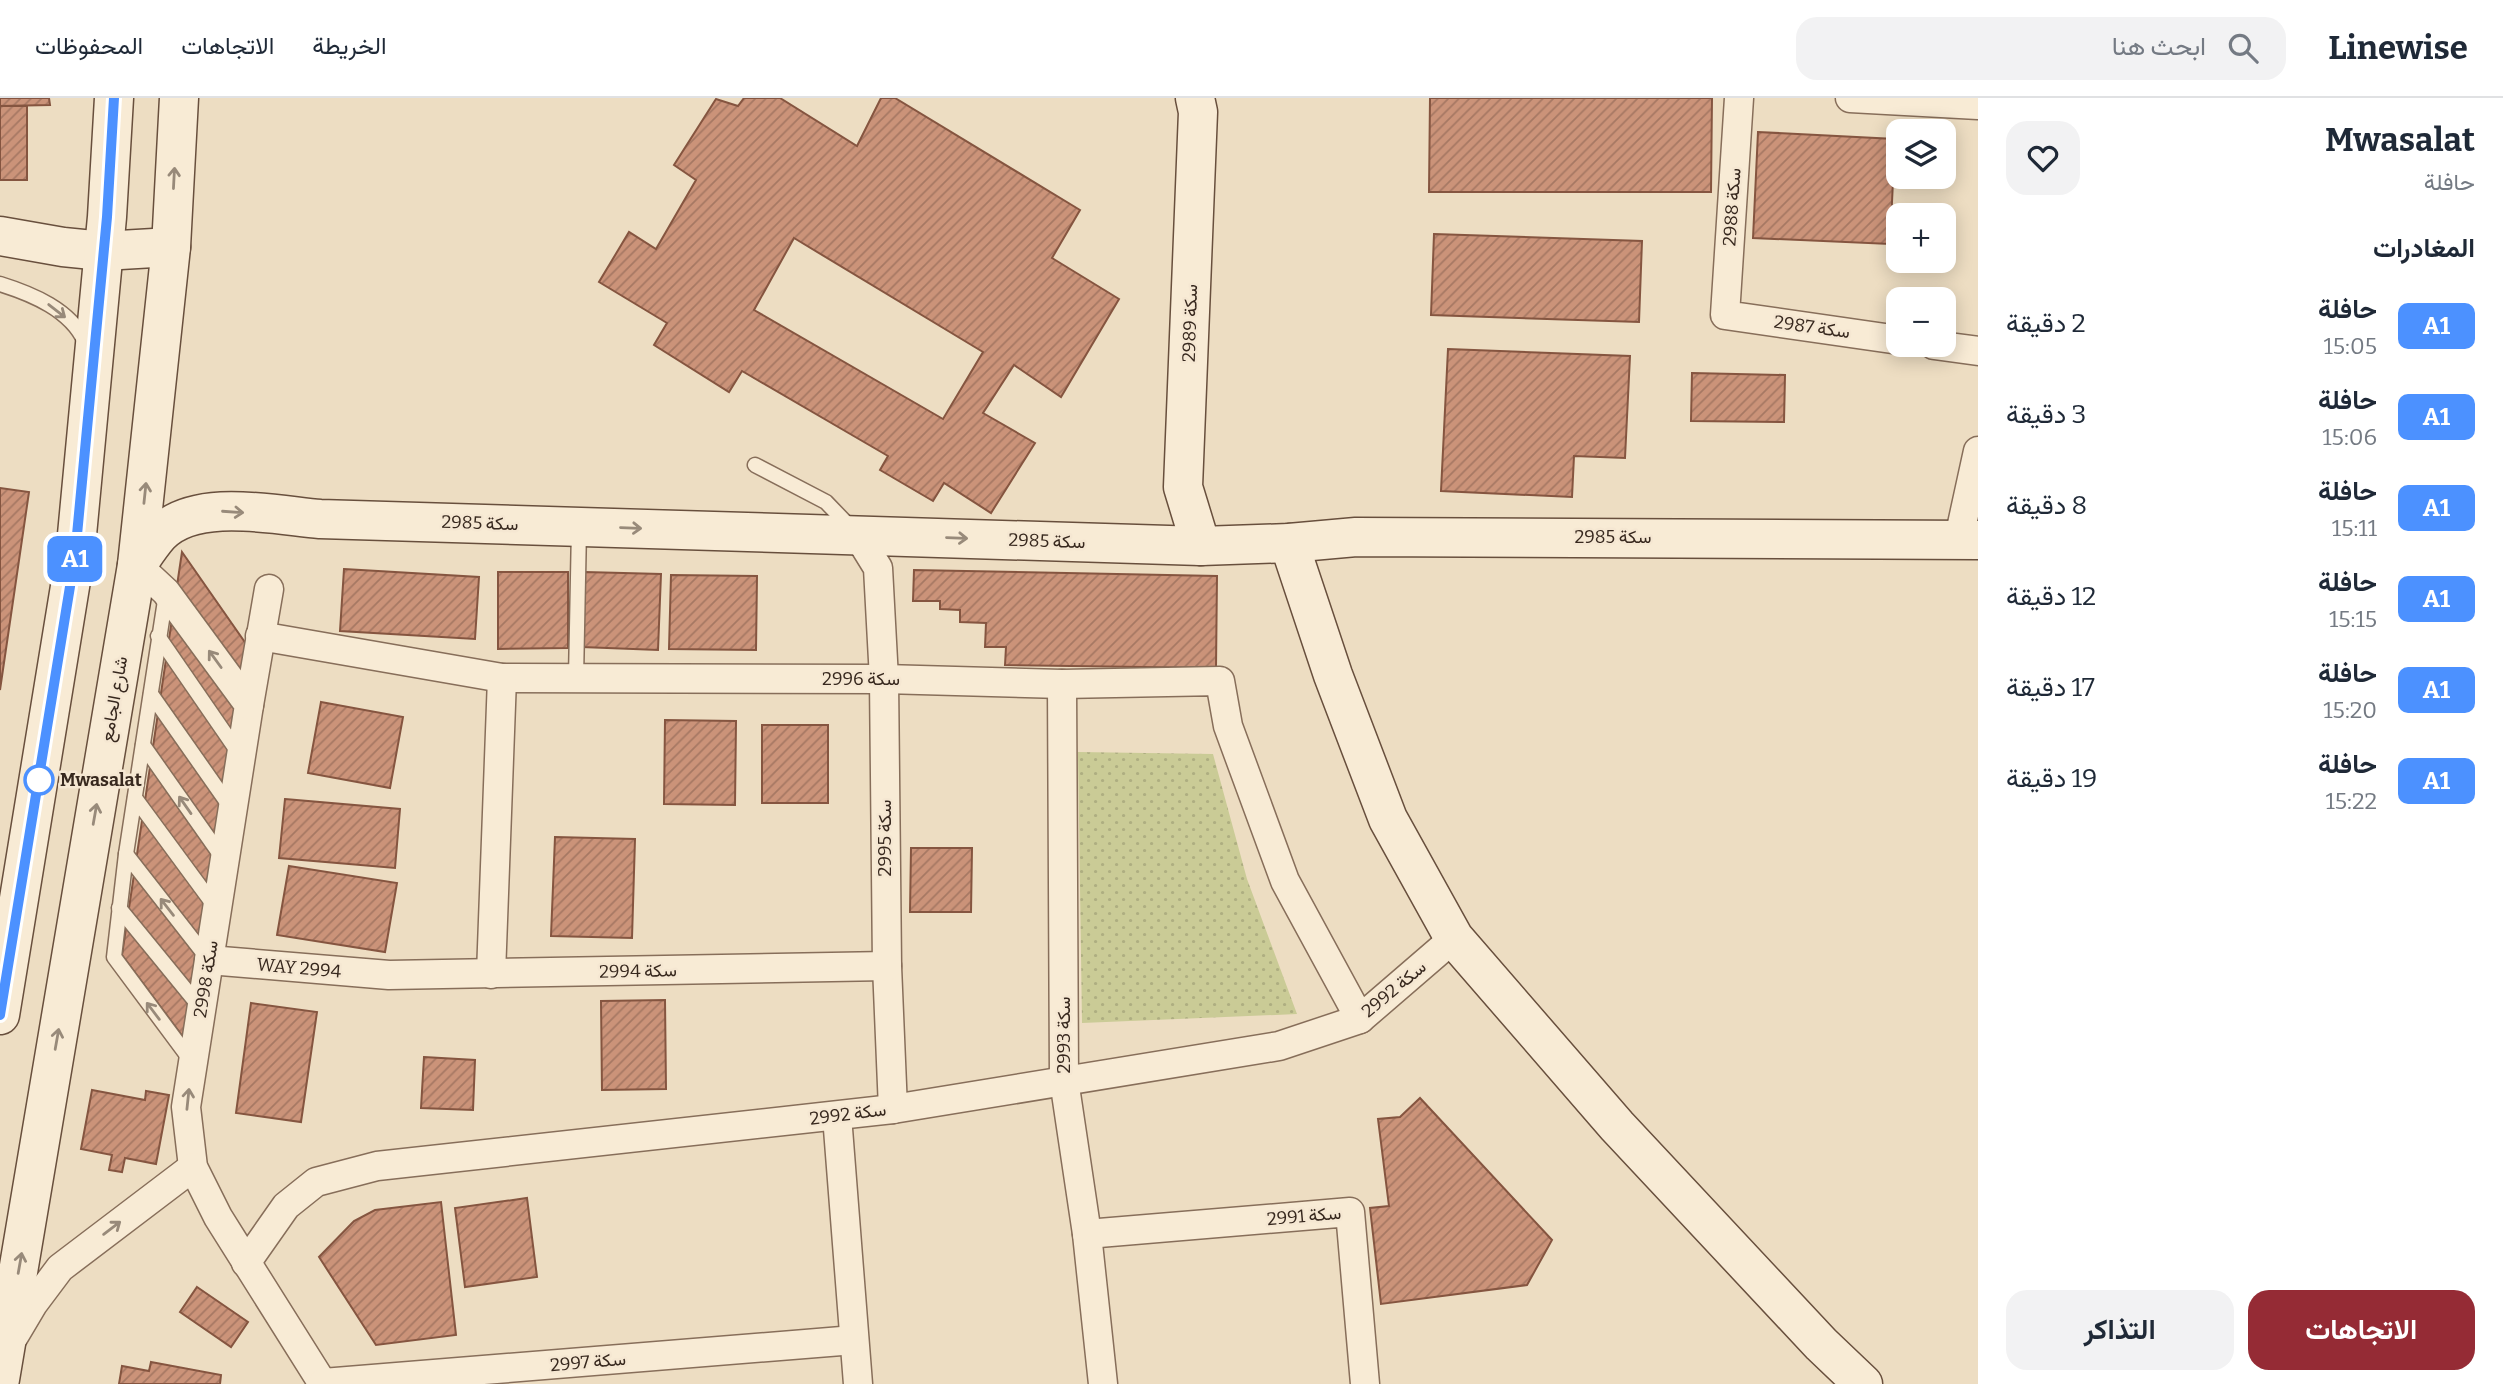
<!DOCTYPE html>
<html lang="ar">
<meta charset="utf-8">
<style>
:root{--surface:#fff;--page:#f2f2f3;--text:#1f2937;--muted:#747a83;--line:#e0e1e3;--accent:#952b35}
body{margin:0;font-family:Bitter,Vazirmatn,serif;background:var(--page);color:var(--text);direction:rtl;height:100vh;display:flex;flex-direction:column;font-size:26px;white-space:nowrap}
*{box-sizing:border-box;margin:0}
p{font-size:23px;color:var(--muted)}
.icon{flex:none;width:38px;height:38px;fill:none;stroke:currentColor;stroke-width:2;stroke-linecap:round;stroke-linejoin:round}
.map{position:relative;flex:1;overflow:hidden;direction:ltr}
.drawer{display:flex;flex-direction:column;background:var(--surface);width:525px}
.drawer>*{flex:none}
.badge{padding:0 14px;border-radius:10px;font-size:24px;line-height:46px}
.buttons{position:absolute;left:1886px;top:21px;display:grid;gap:14px}
.buttons a{display:grid;place-items:center;width:70px;height:70px;border-radius:14px;background:var(--surface);box-shadow:0 4px 18px #0003;font-size:35px}
.map>.badge{position:absolute;translate:-50% -50%;box-shadow:0 0 0 4px #fff}
h2{padding:0 28px;font-size:26px;line-height:63px}
.round{display:grid;place-items:center;flex:none;width:74px;height:74px;border-radius:21px;background:var(--page)}
.overview{display:flex;align-items:center;justify-content:space-between;height:119px;padding:0 28px}
h1{font-size:33px;font-weight:700;line-height:52px}
.button{display:flex;gap:14px;margin-top:auto;padding:14px 28px}
.button a{flex:1;height:80px;border-radius:21px;background:var(--accent);color:#fff;font-size:28px;font-weight:700;line-height:80px;text-align:center}
.button a+a{background:var(--page);color:var(--text)}
ul{padding:0;list-style:none}
li{display:flex;align-items:center;gap:21px;height:91px;padding:0 28px}
li div{flex:1}
li b{display:block;font-size:26px}
li em{font-style:normal}
li .badge{min-width:77px;font-weight:700;text-align:center}
header{display:flex;align-items:center;gap:42px;box-sizing:border-box;height:98px;padding:0 35px;background:var(--surface);border-bottom:2px solid var(--line)}
header strong{font-size:33px}
nav{display:flex;gap:38px;margin-inline-start:auto;font-size:24px}
.search{width:490px;height:63px;background:var(--page);display:flex;align-items:center;gap:18px;box-sizing:border-box;padding:0 24px;border-radius:21px;color:var(--muted);font-size:26px}
main{display:flex;flex:1;min-height:0}
.map>svg:first-child{display:block}
.park{fill:url(#park-dots)}
.building{fill:url(#building-hatch);stroke:#855540;stroke-width:2;fill-rule:evenodd}
.lines{fill:none;stroke-linecap:round;stroke-linejoin:round}
.lane-casing{stroke:#876e5a;stroke-width:17}
.street-casing{stroke:#876e5a;stroke-width:31}
.secondary-casing{stroke:#684f3d;stroke-width:41}
.lane{stroke:#f8ebd5;stroke-width:14}
.street{stroke:#f8ebd5;stroke-width:28}
.secondary{stroke:#f8ebd5;stroke-width:38}
.oneway{stroke:#988a7a}
.line-casing{stroke:#fff;stroke-width:16}
.line{stroke:#4c91ff;stroke-width:10}
.stop-dot{fill:#fff;stroke:#4c91ff;stroke-width:3.5}
.labels{text-anchor:middle;stroke-width:5;stroke-linejoin:round;paint-order:stroke}
.street-label{font-size:18px;fill:#37281e;stroke:#f5e7d2}
.stop-label{font-size:18px;font-weight:bold;fill:#37281e;stroke:#f5e7d2;text-anchor:start}
</style>
<header>
<strong>Linewise</strong>
<div class="search"><svg class="icon" aria-label="search" viewBox="0 0 24 24"><circle cx="10" cy="10" r="6"/><path d="M15 15l6 6"/></svg>ابحث هنا</div>
<nav><a>الخريطة</a><a>الاتجاهات</a><a>المحفوظات</a></nav>
</header>
<main>
<section class="drawer">
<div class="overview"><div><h1>Mwasalat</h1><p>حافلة</p></div><a class="round"><svg class="icon" aria-label="heart" viewBox="0 0 24 24"><path d="M12 20l-8-8c-3-5 5-10 8-4 3-6 11-1 8 4z"/></svg></a></div>
<h2>المغادرات</h2>
<ul>
<li><span class="badge" style="background:#4c91ff;color:#fff">A1</span><div><b>حافلة</b><p>15:05</p></div><em>2 دقيقة</em></li>
<li><span class="badge" style="background:#4c91ff;color:#fff">A1</span><div><b>حافلة</b><p>15:06</p></div><em>3 دقيقة</em></li>
<li><span class="badge" style="background:#4c91ff;color:#fff">A1</span><div><b>حافلة</b><p>15:11</p></div><em>8 دقيقة</em></li>
<li><span class="badge" style="background:#4c91ff;color:#fff">A1</span><div><b>حافلة</b><p>15:15</p></div><em>12 دقيقة</em></li>
<li><span class="badge" style="background:#4c91ff;color:#fff">A1</span><div><b>حافلة</b><p>15:20</p></div><em>17 دقيقة</em></li>
<li><span class="badge" style="background:#4c91ff;color:#fff">A1</span><div><b>حافلة</b><p>15:22</p></div><em>19 دقيقة</em></li>
</ul>
<div class="button"><a>الاتجاهات</a><a>التذاكر</a></div>
</section>
<div class="map">
<svg width="1978" height="1286" viewBox="0 0 1978 1286">
<defs>
<pattern id="park-dots" width="8" height="8" patternUnits="userSpaceOnUse" patternTransform="scale(1.75)"><rect width="8" height="8" fill="#cacb96"/><path d="M2 2h.1M6 6h.1" fill="none" stroke="#aeae81" stroke-width="1.8" stroke-linecap="round"/></pattern>
<pattern id="building-hatch" width="6" height="6" patternUnits="userSpaceOnUse" patternTransform="scale(1.75)"><rect width="6" height="6" fill="#cb9379"/><path d="M-1 1l2-2M0 6l6-6M5 7l2-2" fill="none" stroke="#a67863"/></pattern>
</defs>
<rect width="100%" height="100%" fill="#edddc2"/>
<!-- park -->
<polygon class="park" points="1078,654 1213,656 1247,781 1297,916 1082,925"/>
<!-- building -->
<g class="building">
<polygon points="0,0 49,0 50,7 0,8"/>
<path d="M744,0h36l77,48 24,-48h14l185,112 -28,48 67,41 -58,98 -47,-32 -31,48 52,30 -44,70 -47,-30 -11,18 -53,-31 8,-14 -146,-85 -13,21 -75,-47 13,-22 -68,-41 30,-50 27,17 40,-69 -22,-15 42,-66 22,7zM794,140l189,114 -40,67 -189,-109z"/>
<polygon points="1430,0 1712,0 1711,94 1429,94"/>
<rect x="0" y="8" width="27" height="74"/>
<polygon points="1758,34 1895,41 1890,146 1753,140"/>
<polygon points="1434,136 1642,143 1639,224 1431,217"/>
<polygon points="1448,251 1630,258 1625,360 1574,358 1572,399 1441,393"/>
<polygon points="1692,275 1785,277 1784,324 1691,323"/>
<polygon points="0,390 29,394 0,592"/>
<polygon points="182,454 251,553 189,947 122,857"/>
<polygon points="344,471 479,479 475,541 340,533"/>
<polygon points="914,472 1217,478 1216,570 1005,567 1006,549 985,549 986,525 960,524 960,512 940,511 940,503 913,503"/>
<polygon points="498,474 568,474 568,550 498,551"/>
<polygon points="585,474 661,476 658,552 582,549"/>
<polygon points="671,477 757,478 756,552 669,551"/>
<polygon points="321,604 403,619 390,690 308,675"/>
<polygon points="665,622 736,623 735,707 664,706"/>
<rect x="762" y="627" width="66" height="78"/>
<polygon points="285,701 400,711 395,770 279,760"/>
<polygon points="555,739 635,741 632,840 551,838"/>
<polygon points="911,750 972,750 971,814 910,814"/>
<polygon points="289,768 397,785 385,854 277,837"/>
<polygon points="665,902 666,991 602,992 601,903"/>
<polygon points="251,905 317,914 301,1024 236,1015"/>
<polygon points="424,959 475,962 473,1012 421,1010"/>
<polygon points="92,992 145,1002 146,993 169,997 156,1066 125,1060 122,1074 109,1072 112,1057 81,1051"/>
<polygon points="1420,1000 1552,1142 1527,1187 1381,1206 1370,1110 1389,1108 1378,1021 1400,1019"/>
<polygon points="527,1100 537,1179 465,1189 455,1110"/>
<polygon points="441,1104 456,1237 376,1247 319,1159 354,1123 375,1112"/>
<polygon points="197,1189 248,1224 231,1249 180,1214"/>
<polygon points="151,1264 221,1277 220,1286 119,1286 122,1268 149,1273"/>
</g>
<g class="lines">
<defs>
<g id="lane">
<path d="M0,186c32,10 71,26 85,58"/>
<polyline points="755,367 826,404 852,431"/>
<polyline points="166,496 126,756 114,859 192,964"/>
<polyline points="158,538 240,657"/>
<polyline points="576,580 579,430"/>
<polyline points="151,596 231,710"/>
<polyline points="143,647 224,762"/>
<polyline points="135,700 216,810"/>
<polyline points="126,756 208,861"/>
<polyline points="119,810 200,909"/>
</g>
<g id="street">
<polyline points="1739,0 1725,217 1899,242"/>
<polyline points="1850,0 1978,7"/>
<polyline points="1934,247 1978,253"/>
<polyline points="857,436 878,470 884,581 887,868 893,1011"/>
<polyline points="1959,440 1978,353"/>
<polyline points="137,467 166,494 249,607 186,1009 193,1069 218,1119 323,1286"/>
<polyline points="260,538 502,580 884,581 1062,586 1220,583 1228,628 1285,783 1360,921"/>
<polyline points="1062,586 1064,982 1087,1136 1103,1286"/>
<polyline points="249,607 269,491"/>
<polyline points="209,862 389,877 887,868"/>
<polyline points="491,876 502,580"/>
<polyline points="837,1018 858,1286"/>
<polyline points="1087,1136 1350,1114 1365,1286"/>
<polyline points="246,1165 286,1108 316,1084 377,1068 893,1011 1279,948 1360,921 1454,840"/>
<polyline points="14,1238 33,1206 60,1170 193,1069"/>
<polyline points="323,1285 854,1242"/>
</g>
<g id="secondary">
<polyline points="1195,0 1198,14 1183,389 1201,448"/>
<polyline points="0,138 63,149 103,153 171,149"/>
<polyline points="1289,445 1333,577 1388,721 1454,840 1617,1028 1821,1246 1863,1286"/>
<path d="M137,467c7,-10 14,-21 22,-30 35,-38 116,-20 161,-16l881,27 88,-3 67,-6 622,3"/>
<polyline points="0,917 75,458 107,119 114,0"/>
<polyline points="0,1281 137,467 171,149 179,0"/>
</g>
</defs>
<!-- lane casing -->
<use href="#lane" class="lane-casing"/>
<!-- street casing -->
<use href="#street" class="street-casing"/>
<!-- secondary casing -->
<use href="#secondary" class="secondary-casing"/>
<!-- lane -->
<use href="#lane" class="lane"/>
<!-- street -->
<use href="#street" class="street"/>
<!-- secondary -->
<use href="#secondary" class="secondary"/>
</g>
<!-- one-way arrows -->
<defs><path id="oneway-shaft" d="M-6 0H5M1.5-3L5.5 0L1.5 3" fill="none" stroke-width="1.6" stroke-linecap="round" stroke-linejoin="round" transform="scale(1.75)"/></defs>
<g class="oneway">
<use href="#oneway-shaft" transform="translate(174 80) rotate(-87)"/>
<use href="#oneway-shaft" transform="translate(57 213) rotate(38)"/>
<use href="#oneway-shaft" transform="translate(145 395) rotate(-84)"/>
<use href="#oneway-shaft" transform="translate(233 414) rotate(4)"/>
<use href="#oneway-shaft" transform="translate(631 430) rotate(2)"/>
<use href="#oneway-shaft" transform="translate(957 440) rotate(2)"/>
<use href="#oneway-shaft" transform="translate(215 561) rotate(-126)"/>
<use href="#oneway-shaft" transform="translate(185 707) rotate(-125)"/>
<use href="#oneway-shaft" transform="translate(95 716) rotate(-80)"/>
<use href="#oneway-shaft" transform="translate(167 809) rotate(-128)"/>
<use href="#oneway-shaft" transform="translate(153 913) rotate(-127)"/>
<use href="#oneway-shaft" transform="translate(57 941) rotate(-80)"/>
<use href="#oneway-shaft" transform="translate(188 1001) rotate(-84)"/>
<use href="#oneway-shaft" transform="translate(112 1130) rotate(-37)"/>
<use href="#oneway-shaft" transform="translate(20 1165) rotate(-80)"/>
</g>
<g class="lines">
<defs>
<polyline id="line" points="0,917 75,458 107,119 114,0"/>
</defs>
<!-- line casing -->
<use href="#line" class="line-casing"/>
<!-- line -->
<use href="#line" class="line"/>
</g>
<!-- markers -->
<circle class="stop-dot" cx="39" cy="682" r="14"/>
<g class="labels">
<!-- street labels -->
<g class="street-label">
<text transform="translate(1732 109) rotate(-86)" y="6">سكة 2988</text>
<text transform="translate(1190 225) rotate(-88)" y="6">سكة 2989</text>
<text transform="translate(1812 229) rotate(8)" y="6">سكة 2987</text>
<text transform="translate(480 425) rotate(2)" y="6">سكة 2985</text>
<text x="1613" y="445">سكة 2985</text>
<text transform="translate(1047 443) rotate(2)" y="6">سكة 2985</text>
<text x="861" y="587">سكة 2996</text>
<text transform="translate(114 601) rotate(-80)" y="6">شارع الجامع</text>
<text transform="translate(885 740) rotate(-90)" y="6">سكة 2995</text>
<text transform="translate(299 870) rotate(5)" y="6">WAY 2994</text>
<text transform="translate(638 873) rotate(-1)" y="6">سكة 2994</text>
<text transform="translate(206 881) rotate(-81)" y="6">سكة 2998</text>
<text transform="translate(1394 891) rotate(-40)" y="6">سكة 2992</text>
<text transform="translate(1064 937) rotate(-90)" y="6">سكة 2993</text>
<text transform="translate(848 1016) rotate(-7)" y="6">سكة 2992</text>
<text transform="translate(1304 1118) rotate(-5)" y="6">سكة 2991</text>
<text transform="translate(588 1264) rotate(-5)" y="6">سكة 2997</text>
</g>
<!-- stop labels -->
<g class="stop-label">
<text x="60" y="688">Mwasalat</text>
</g>
</g>
</svg>
<div class="buttons">
<a><svg class="icon" aria-label="layers" viewBox="0 0 24 24"><path d="M12 4l9 5-9 5-9-5zM3 14l9 5 9-5"/></svg></a>
<a>+</a>
<a>−</a>
</div>
<b class="badge" style="left:75px;top:461px;background:#4c91ff;color:#fff">A1</b>
</div>
</main>
